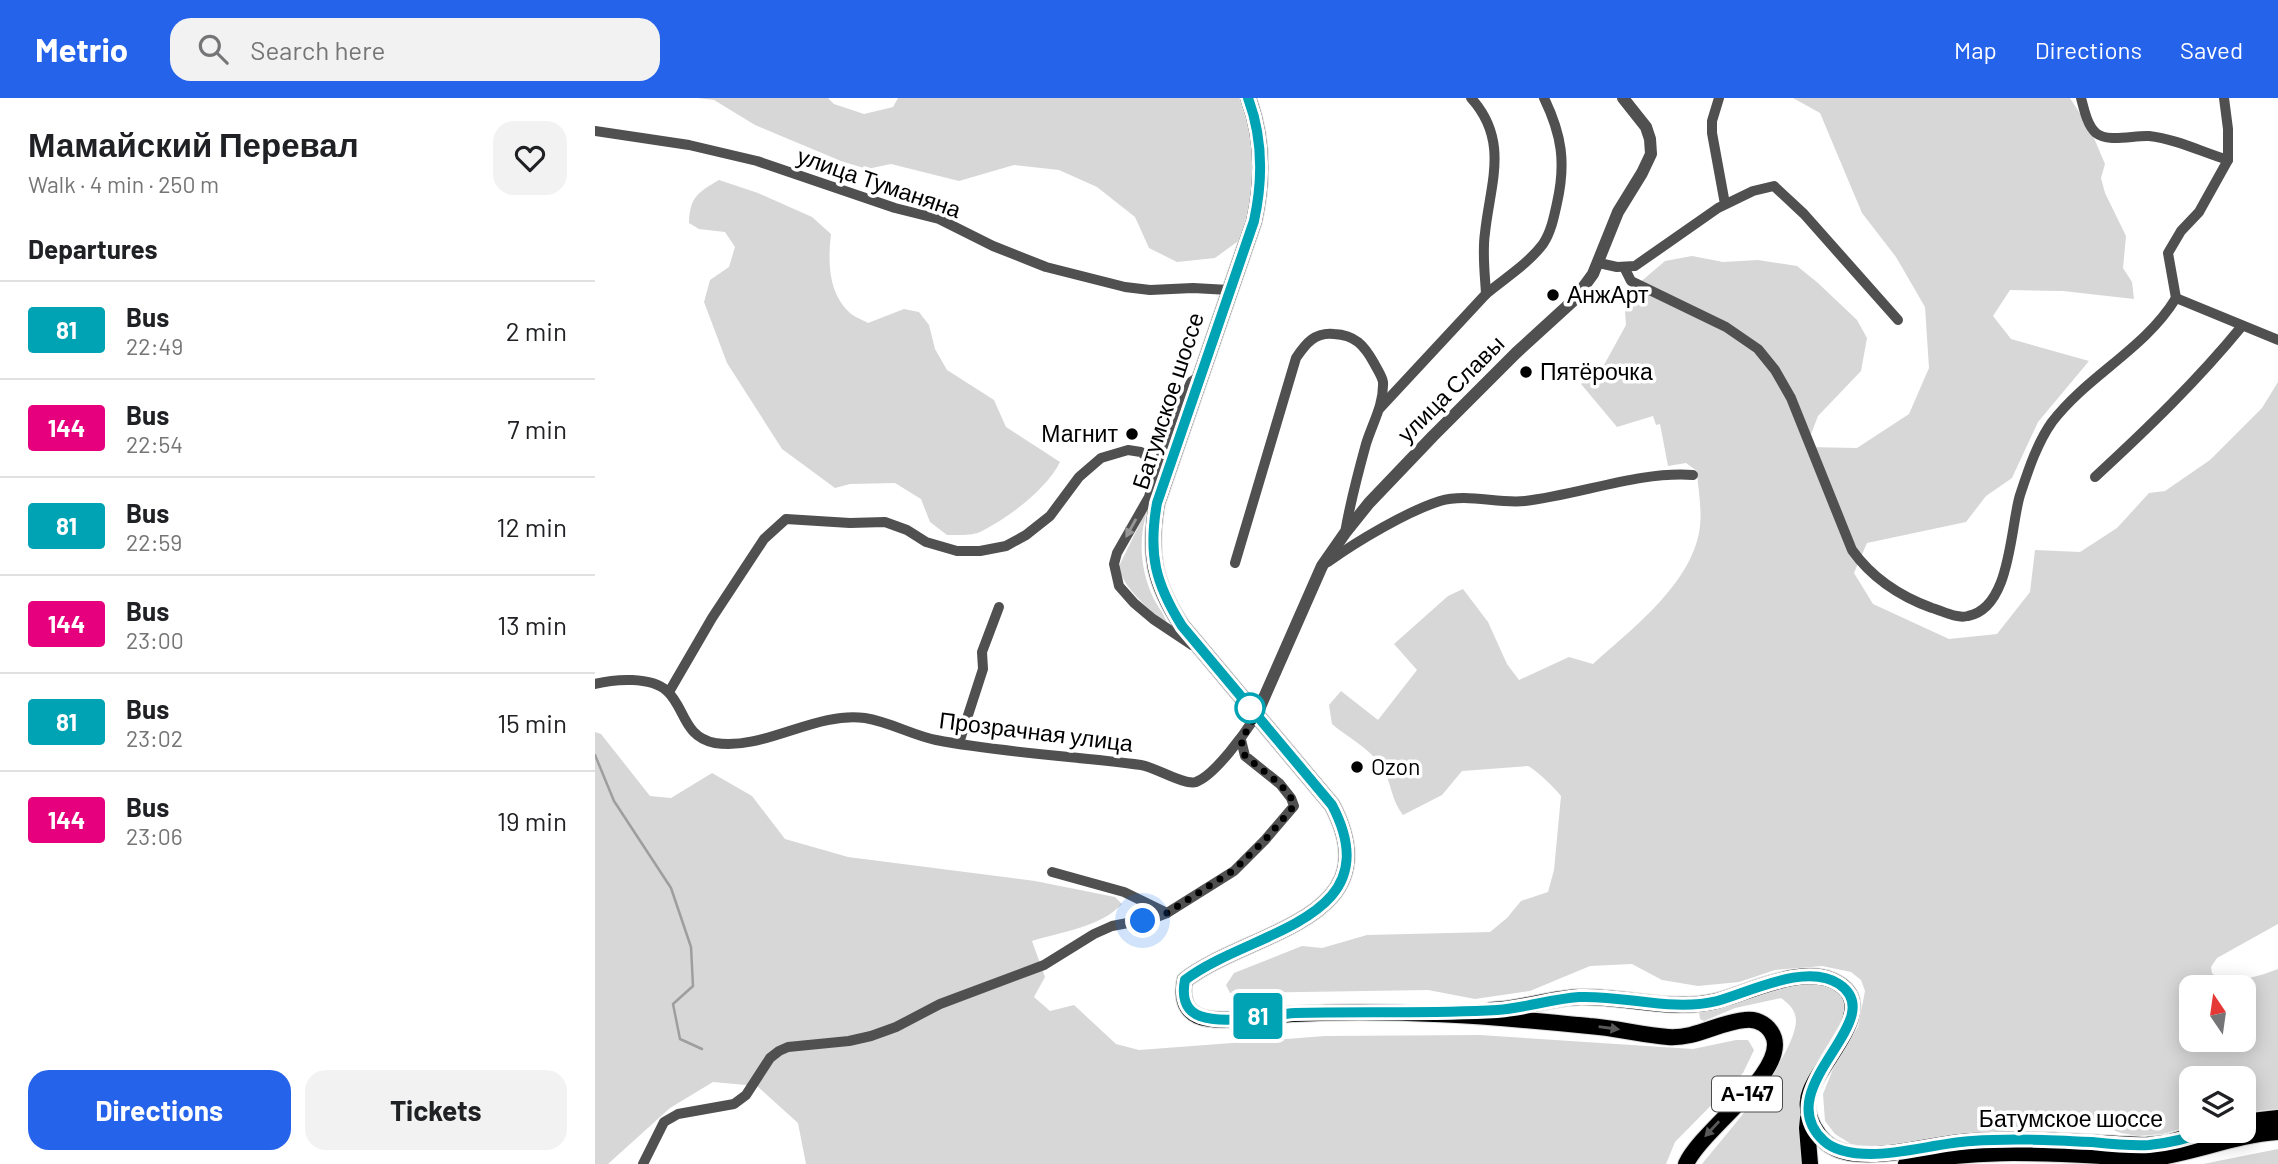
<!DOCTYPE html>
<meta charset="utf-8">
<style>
:root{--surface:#fff;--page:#f2f2f2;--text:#202124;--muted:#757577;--line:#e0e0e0;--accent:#2563eb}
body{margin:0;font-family:Barlow,sans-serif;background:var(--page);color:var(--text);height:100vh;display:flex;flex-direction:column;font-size:26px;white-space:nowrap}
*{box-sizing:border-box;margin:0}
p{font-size:23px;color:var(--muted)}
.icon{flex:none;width:38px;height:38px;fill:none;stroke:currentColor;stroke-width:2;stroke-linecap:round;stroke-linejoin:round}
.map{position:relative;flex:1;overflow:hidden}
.sheet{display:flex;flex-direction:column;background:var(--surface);width:595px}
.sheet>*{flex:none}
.badge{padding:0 14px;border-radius:5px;font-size:24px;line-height:46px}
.needle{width:46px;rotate:347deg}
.fabs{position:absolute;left:1584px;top:877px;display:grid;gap:14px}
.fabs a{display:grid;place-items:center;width:77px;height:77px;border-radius:14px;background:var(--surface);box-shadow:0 4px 18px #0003;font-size:35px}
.you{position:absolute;width:35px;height:35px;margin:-18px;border:5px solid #fff;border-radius:50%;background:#1a73e8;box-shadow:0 0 0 10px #1a73e833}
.map>.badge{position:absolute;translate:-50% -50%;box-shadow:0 0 0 4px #fff}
h2{padding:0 28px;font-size:26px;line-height:63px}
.round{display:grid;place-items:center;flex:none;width:74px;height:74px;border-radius:21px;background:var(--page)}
.head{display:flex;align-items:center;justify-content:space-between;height:119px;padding:0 28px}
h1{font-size:33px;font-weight:700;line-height:52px}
.primary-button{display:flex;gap:14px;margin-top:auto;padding:14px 28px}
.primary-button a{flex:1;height:80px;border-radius:21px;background:var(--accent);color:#fff;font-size:28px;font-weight:700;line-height:80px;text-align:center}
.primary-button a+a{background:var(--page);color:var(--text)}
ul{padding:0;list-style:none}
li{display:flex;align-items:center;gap:21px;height:98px;padding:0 28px;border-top:2px solid var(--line)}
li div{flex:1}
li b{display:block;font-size:26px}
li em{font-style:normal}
li .badge{min-width:77px;font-weight:700;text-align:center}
header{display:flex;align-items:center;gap:42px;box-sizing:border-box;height:98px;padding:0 35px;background:var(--accent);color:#fff}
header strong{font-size:33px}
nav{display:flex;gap:38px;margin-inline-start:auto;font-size:24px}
.search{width:490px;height:63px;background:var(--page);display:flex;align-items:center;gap:18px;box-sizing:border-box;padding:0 24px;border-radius:21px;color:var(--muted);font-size:26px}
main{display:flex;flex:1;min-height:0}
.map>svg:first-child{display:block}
.green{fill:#d7d7d7;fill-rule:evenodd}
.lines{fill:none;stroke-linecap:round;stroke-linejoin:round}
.stream{stroke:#9e9e9e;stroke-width:2.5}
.trunk-casing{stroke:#dbdbdb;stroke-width:18}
.minor{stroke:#505050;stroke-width:10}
.tertiary{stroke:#505050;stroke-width:12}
.trunk{stroke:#000;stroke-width:16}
.oneway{fill:#969696}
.oneway2{fill:#595959}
.line-casing{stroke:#fff;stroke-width:16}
.line{stroke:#00a3b4;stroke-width:10}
.walk{stroke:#000;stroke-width:7;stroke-dasharray:0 12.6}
.poi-dot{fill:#000;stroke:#fff;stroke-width:2.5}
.stop-dot{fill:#fff;stroke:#00a3b4;stroke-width:3.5}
.labels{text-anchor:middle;stroke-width:7;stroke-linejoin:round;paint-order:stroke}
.shield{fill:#fff;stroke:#4c4c4c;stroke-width:2}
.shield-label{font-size:21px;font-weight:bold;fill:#000}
.street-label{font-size:23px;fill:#000;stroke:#fff}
.poi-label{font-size:23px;fill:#000;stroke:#fff;text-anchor:start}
</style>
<header>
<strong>Metrio</strong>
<div class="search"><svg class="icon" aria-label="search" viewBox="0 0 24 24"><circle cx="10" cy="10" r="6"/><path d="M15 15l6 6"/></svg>Search here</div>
<nav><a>Map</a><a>Directions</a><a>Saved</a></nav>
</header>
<main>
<section class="sheet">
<div class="head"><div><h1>Мамайский Перевал</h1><p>Walk · 4 min · 250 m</p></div><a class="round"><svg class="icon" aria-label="heart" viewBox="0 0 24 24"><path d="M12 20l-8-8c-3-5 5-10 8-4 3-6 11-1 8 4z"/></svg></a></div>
<h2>Departures</h2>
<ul>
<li><span class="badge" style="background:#00a3b4;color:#fff">81</span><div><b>Bus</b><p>22:49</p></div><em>2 min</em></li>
<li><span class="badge" style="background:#e6007e;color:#fff">144</span><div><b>Bus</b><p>22:54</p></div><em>7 min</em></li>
<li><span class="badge" style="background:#00a3b4;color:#fff">81</span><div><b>Bus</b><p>22:59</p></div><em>12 min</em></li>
<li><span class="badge" style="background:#e6007e;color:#fff">144</span><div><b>Bus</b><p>23:00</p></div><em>13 min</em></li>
<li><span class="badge" style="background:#00a3b4;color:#fff">81</span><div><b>Bus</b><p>23:02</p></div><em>15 min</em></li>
<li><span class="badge" style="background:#e6007e;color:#fff">144</span><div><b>Bus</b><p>23:06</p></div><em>19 min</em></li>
</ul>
<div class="primary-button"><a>Directions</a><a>Tickets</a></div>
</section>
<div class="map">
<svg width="1683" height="1066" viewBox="0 0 1683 1066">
<rect width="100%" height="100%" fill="#fff"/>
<!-- green -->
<g class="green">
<polygon points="102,0 233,0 239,6 269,16 298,9 303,0 644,0 657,42 660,92 646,141 620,160 582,164 554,150 540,119 502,89 464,72 419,67 364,83 296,66 272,71 246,63 160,27 119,2"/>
<path d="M1198,0h277l21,33 14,33 -4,14 4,15 21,43 -3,32 9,14 2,17 -71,-8 -53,-1 -17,26 18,23 78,22 -51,61 -26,56 -26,18 -20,26 -99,21 -13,30 19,31 76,35 48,-5 33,-42 5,-42 45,2 37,-24 32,-35 16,-2 45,-31 52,-52 16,-26v542l-61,34 -6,9 1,6c15,14 48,3 66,-4v140l-34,3 -1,-34h-52v48l-28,8 -25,2 -17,-3 -37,-14h-28l-36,9 -99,13 -56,6 -14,-3 -16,-10 -10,-13 -2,-27 10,-25 25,-42 7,-36 -4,-11 -10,-8 -29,-6 -47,4 -36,12 -41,4 -36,-6 -30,-16 -42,2 -60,25 -55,8 -47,-9 -198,3 -4,-8 8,-12 68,-27 20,2 45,-13 123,-3 17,-14 14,-17 27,-9 6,-22 7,-74c-7,-9 -24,-25 -33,-30l-66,5 -20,24 -39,20c-12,-15 -11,-31 -20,-46 -11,-20 -35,-31 -51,-45l-3,-19 12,-14 37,29 39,-50 -23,-26 54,-48 15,-7 25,33 19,42 12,16 50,-23 24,7c39,-35 101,-82 107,-138 2,-18 -2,-37 -3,-55l-11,-8 -18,3 -8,-42 -4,1 -3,-9 -36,11 -36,-43 18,-10 27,-49 -2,-29 41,-35 27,-5 31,6 35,-2 39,6 21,17 39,37 10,18 -6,33 -43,45 -12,31 51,1 52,-34 20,-46 -4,-61 -29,-50 -34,-44 -42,-100zM1596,889h52v53h-52z"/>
<path d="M124,82l39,13 54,24 19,17c-3,27 -3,57 17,77 4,5 13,8 20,12l36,-14 15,3 10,13 6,24 12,21 47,30 12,27 54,35c-13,27 -53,57 -80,70 -9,4 -23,3 -33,3l-17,-13 -9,-23 -26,-16 -45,1 -15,4 -53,-39 -55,-86 -23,-61 6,-22 19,-13 6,-20 -10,-15 -26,-3 -10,-6c1,-26 8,-30 30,-43z"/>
<path d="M555,405c-12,30 -11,62 2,92 4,10 13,19 15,29 -17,-14 -45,-36 -48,-58z"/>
<path d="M0,634l6,2 49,62 21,2 41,-25 40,23 33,43 63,18 187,24 80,16 7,7c-21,23 -62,28 -90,37l13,36 -11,20 16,14 24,-6 42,39 23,6 186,-14 155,-1 213,14 43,-9h12l6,10 -11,23 -68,69 -9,22h-860l-8,-41 -41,-37 -44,-4 -43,26 -62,56h-13z"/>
<path d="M1223,883l22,9 8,21 -48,115 1,38h-99c24,-30 94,-108 94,-144 -1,-11 -7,-16 -15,-22l-46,10 -31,13 -4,-2 -1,-7 20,-6 25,-11z"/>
<polygon points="1683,1051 1683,1066 1608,1066"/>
</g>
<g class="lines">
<!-- stream -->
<polyline class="stream" points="0,657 19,703 76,790 96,849 98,888 78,906 85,941 107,951"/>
<defs>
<g id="trunk">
<path d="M653,0c15,40 15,82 6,123l-97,282c-9,51 -3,80 25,123l150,179c61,116 -82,125 -147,175 -3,14 -2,29 13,36 20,9 72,-1 95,-2 99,-5 198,2 296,12 27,2 53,9 79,11 28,2 51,-15 77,-17 13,-2 25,6 29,18 11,36 -72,91 -88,126"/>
<path d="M896,912c30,-1 59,-12 89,-13 46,-1 92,15 137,4 34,-9 90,-39 122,-17 42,27 -28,85 -31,116 -2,12 4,26 11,35 7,10 19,16 31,18 38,6 83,-10 121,-12 59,-4 117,2 175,4l21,-2 44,-13"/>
<polyline points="1213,1020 1212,1030 1215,1066"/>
<polyline points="1648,1024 1683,1020"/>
<path d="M1311,1066c82,-19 166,-8 249,-6 42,-6 80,-23 123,-26"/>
</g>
</defs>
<!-- trunk casing -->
<use href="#trunk" class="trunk-casing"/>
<!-- minor -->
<g class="minor">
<polyline points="1124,0 1117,23 1117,35 1130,106"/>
<path d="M1486,0c3,11 6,27 15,35 12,10 38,2 53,3 27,3 53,16 79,24"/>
<polyline points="0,33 94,47 162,63 300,110 344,121 398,148 451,169 530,189 555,192 598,190 634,192"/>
<polyline points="1004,165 1022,169 1040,168 1123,110 1158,93 1179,88 1209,116 1303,222"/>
<path d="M1029,169l7,14 95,46 32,22 17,21 16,28 61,152c20,28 47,46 80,58 11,3 24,11 36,8 43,-8 42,-88 52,-121 8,-24 17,-52 32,-73 36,-47 93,-73 124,-124"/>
<path d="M891,196c19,-16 42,-30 57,-50 8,-12 11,-27 14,-41 9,-40 5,-68 -13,-105"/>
<polyline points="1581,200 1573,155 1586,133 1604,114 1633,62 1633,31 1629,0"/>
<polyline points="1581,200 1683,242"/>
<path d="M785,310l106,-114c-1,-20 -4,-41 -1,-61 5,-49 25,-92 -14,-135"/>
<path d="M1500,379c52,-48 102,-96 147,-151"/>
<path d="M733,464c29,-21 80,-51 112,-61 27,-8 58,3 85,0 54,-6 114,-30 168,-26"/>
<path d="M640,465l61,-205c10,-15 19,-26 38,-24 21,1 30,11 40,29 3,6 8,13 9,19 1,23 -11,42 -17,62 -8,29 -16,59 -21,89"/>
<polyline points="597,547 558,521 539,505 524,488 519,466 522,455 554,399 562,368 596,284 602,280"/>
<path d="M0,586c19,-5 56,-8 72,7 18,16 16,46 48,52 49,8 100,-32 150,-25 25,4 47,17 71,22 68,13 137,16 205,25 14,2 44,21 55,17 19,-7 49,-49 60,-66"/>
<polyline points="74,594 117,520 169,441 191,421 255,425 290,424 312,432 331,444 362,453 385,453 411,448 431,437 455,418 484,379 506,360 533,352 546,354 562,368"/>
<polyline points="364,645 388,571 387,554 404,509"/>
<polyline points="457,774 529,794 572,815"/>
<polyline points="48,1066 69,1024 83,1016 139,1006 151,997 175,960 184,953 193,949 254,943 276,938 301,929 345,906 449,867 499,836 517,828 559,820 572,815 639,773 670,742 699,708 696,700 685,686 650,658 646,642"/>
</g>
<!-- tertiary -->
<polyline class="tertiary" points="661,618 727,468 750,435 774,405 838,338 921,255 979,202 998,176 1023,114 1047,75 1056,56 1055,41 1051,29 1028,0"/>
<!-- trunk -->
<use href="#trunk" class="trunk"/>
</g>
<!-- one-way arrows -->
<defs><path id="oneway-solid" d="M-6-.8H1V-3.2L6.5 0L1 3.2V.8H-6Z" transform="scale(1.75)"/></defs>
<use class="oneway" href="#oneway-solid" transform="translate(536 430) rotate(119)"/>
<g class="oneway2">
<use href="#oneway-solid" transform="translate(1014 930) rotate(8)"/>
<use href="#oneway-solid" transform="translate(1117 1031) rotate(133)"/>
</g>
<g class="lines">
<defs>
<path id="line" d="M653,0c15,40 15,82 6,123l-97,282c-9,51 -2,80 25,123l150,179c61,116 -82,125 -147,175 -3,15 -1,30 15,36 25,9 68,-1 95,-3 67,-2 135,1 202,-3 28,-2 54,-11 82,-13 46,-2 92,15 138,4 33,-9 90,-39 122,-17 54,36 -73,104 -15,157 12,11 31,13 47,13 34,0 67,-11 101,-13 40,-3 80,-1 120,1 19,2 38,4 57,3 21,-2 41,-7 62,-15"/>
</defs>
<!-- line casing -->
<use href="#line" class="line-casing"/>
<!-- line -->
<use href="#line" class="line"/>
<!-- walk -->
<polyline class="walk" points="548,823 572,815 639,772 670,742 699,708 696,700 685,686 650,658 646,642 661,618 655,610"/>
</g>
<!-- markers -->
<g class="poi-dot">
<circle cx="958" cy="197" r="7"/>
<circle cx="931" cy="274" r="7"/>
<circle cx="537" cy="336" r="7"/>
<circle cx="762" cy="669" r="7"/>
</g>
<circle class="stop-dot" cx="655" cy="610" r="14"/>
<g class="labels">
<!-- shield labels -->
<rect class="shield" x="1117" y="978.5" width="70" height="35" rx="5"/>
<g class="shield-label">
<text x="1152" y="1003">А-147</text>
</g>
<!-- street labels -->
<g class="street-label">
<text transform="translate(284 85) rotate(19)" y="8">улица Туманяна</text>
<text transform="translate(856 291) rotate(-45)" y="8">улица Славы</text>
<text transform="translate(573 303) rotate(-72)" y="8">Батумское шоссе</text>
<text transform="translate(441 634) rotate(7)" y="8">Прозрачная улица</text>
<text x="1476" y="1029">Батумское шоссе</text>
</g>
<!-- poi labels -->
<g class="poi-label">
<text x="972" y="205">АнжАрт</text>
<text x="945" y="282">Пятёрочка</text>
<text x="523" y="344" text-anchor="end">Магнит</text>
<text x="776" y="677">Ozon</text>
</g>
</g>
</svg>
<div class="fabs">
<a><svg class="needle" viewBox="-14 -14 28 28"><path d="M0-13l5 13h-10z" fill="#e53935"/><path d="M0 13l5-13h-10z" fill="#757577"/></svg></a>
<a><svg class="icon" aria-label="layers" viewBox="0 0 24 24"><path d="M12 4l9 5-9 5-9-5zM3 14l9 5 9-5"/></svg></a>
</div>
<div class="you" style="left:548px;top:823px"></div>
<b class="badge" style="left:663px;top:918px;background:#00a3b4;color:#fff">81</b>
</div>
</main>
